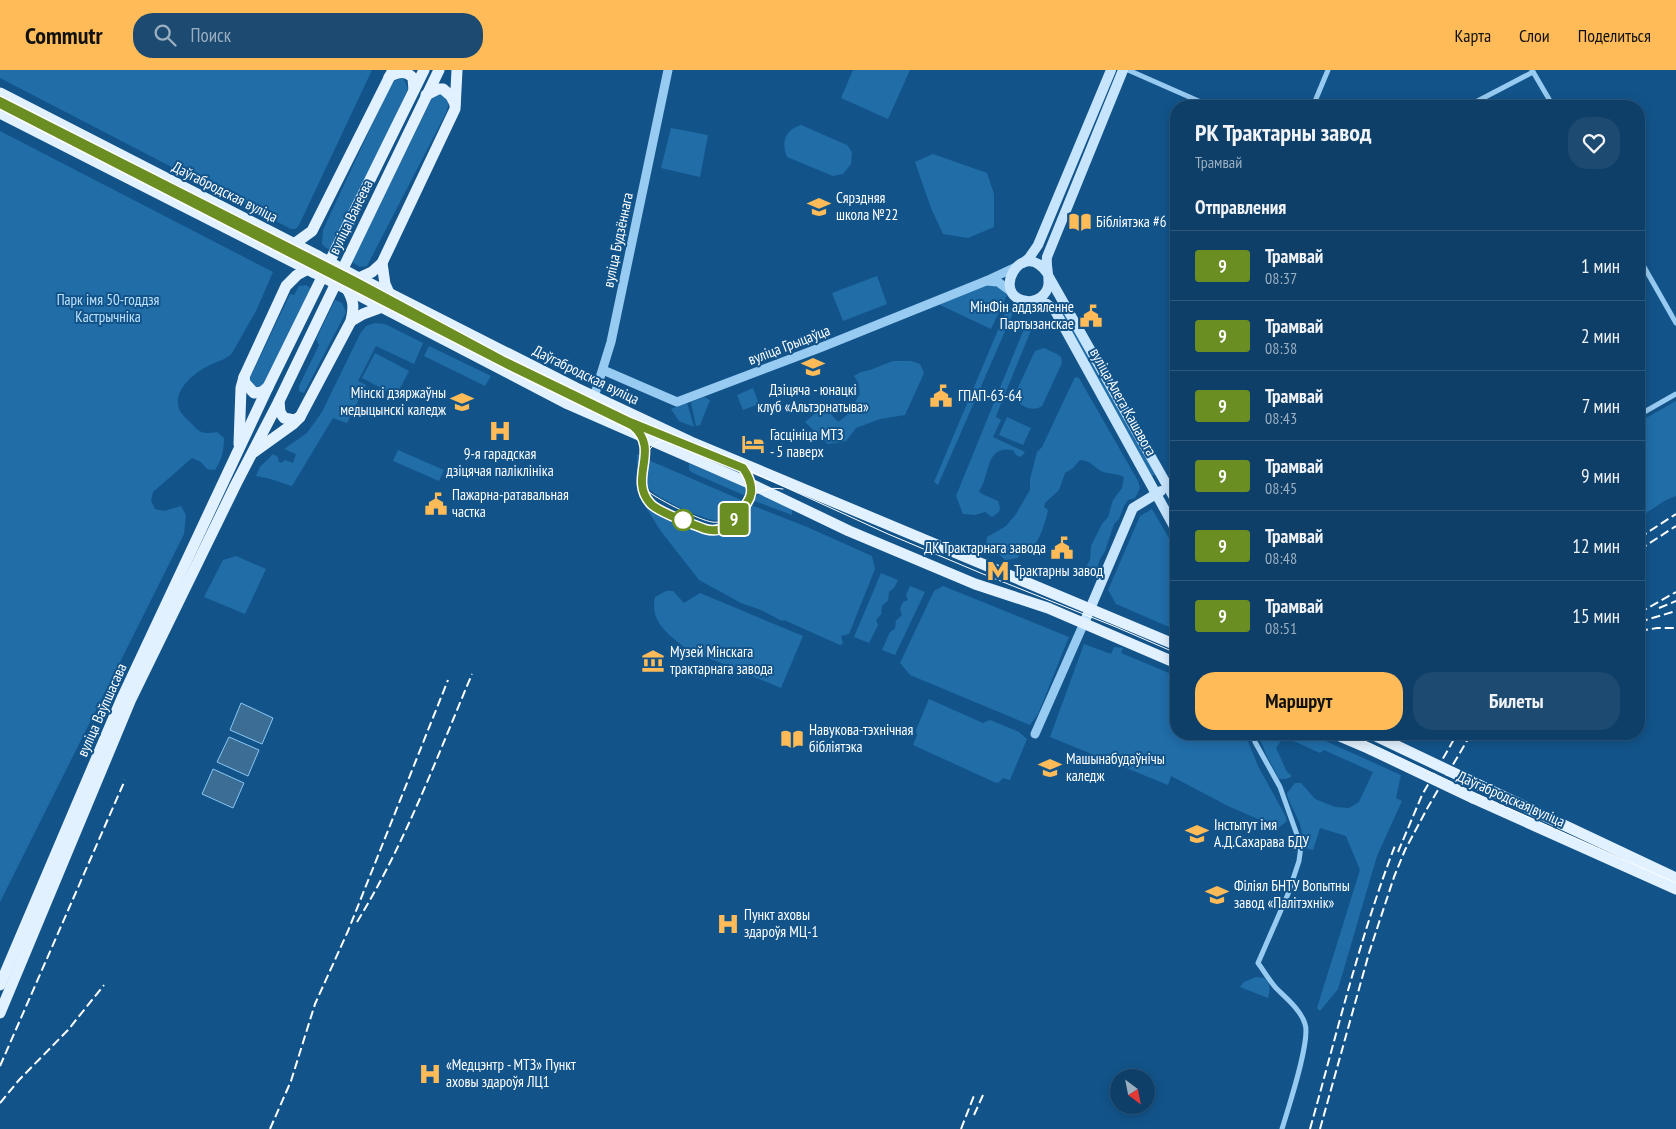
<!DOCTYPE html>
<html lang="ru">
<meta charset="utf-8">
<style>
:root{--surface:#0e3f68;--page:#1c4a71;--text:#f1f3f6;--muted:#9bafc0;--line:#2e587c;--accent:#ffbb58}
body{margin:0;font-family:"PT Sans Narrow",sans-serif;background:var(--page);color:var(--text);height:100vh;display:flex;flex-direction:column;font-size:19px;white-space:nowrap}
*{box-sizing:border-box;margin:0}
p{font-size:16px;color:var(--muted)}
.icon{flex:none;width:28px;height:28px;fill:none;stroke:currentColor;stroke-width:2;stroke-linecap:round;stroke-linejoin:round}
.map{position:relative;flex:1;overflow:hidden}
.drawer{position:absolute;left:1170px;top:30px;width:475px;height:640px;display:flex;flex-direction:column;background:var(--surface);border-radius:20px;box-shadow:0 2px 12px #0003,0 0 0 1px var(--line)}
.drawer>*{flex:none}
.badge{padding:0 10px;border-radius:4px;font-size:18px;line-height:32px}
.needle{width:32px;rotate:148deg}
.tools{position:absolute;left:1110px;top:999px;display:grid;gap:10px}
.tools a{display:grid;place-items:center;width:45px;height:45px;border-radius:50%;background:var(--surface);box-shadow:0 2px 12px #0003,0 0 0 1px var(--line);font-size:25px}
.map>.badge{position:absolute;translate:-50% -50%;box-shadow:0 0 0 2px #fff}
h2{padding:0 25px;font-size:19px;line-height:45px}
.round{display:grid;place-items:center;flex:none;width:52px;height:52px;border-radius:20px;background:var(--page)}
.summary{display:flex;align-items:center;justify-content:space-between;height:85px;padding:0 25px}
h1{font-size:24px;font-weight:700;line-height:38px}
.button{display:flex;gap:10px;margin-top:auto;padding:10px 25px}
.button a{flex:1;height:58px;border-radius:20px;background:var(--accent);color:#111;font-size:20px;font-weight:700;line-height:58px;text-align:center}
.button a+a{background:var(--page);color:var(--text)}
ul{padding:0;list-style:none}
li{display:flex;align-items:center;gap:15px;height:70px;padding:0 25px;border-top:1px solid var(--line)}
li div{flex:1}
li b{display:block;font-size:19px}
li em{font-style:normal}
li .badge{min-width:55px;font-weight:700;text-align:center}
header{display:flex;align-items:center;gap:30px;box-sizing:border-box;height:70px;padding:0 25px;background:var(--accent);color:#111}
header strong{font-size:24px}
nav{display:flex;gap:28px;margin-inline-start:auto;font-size:18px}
.search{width:350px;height:45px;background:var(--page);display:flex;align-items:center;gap:12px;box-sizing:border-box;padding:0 18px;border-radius:20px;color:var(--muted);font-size:19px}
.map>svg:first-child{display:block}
.green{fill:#206da8}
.water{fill:#3c6d95;stroke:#8ac8f4}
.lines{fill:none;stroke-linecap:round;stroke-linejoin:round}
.minor{stroke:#98cbf1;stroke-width:5}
.tertiary{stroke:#98cbf1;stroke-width:9}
.secondary{stroke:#c6e4fc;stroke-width:10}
.primary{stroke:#e2f1ff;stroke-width:11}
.tram{stroke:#fff;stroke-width:1}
.rail{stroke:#fff;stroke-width:2;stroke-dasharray:9 4;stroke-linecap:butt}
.primary-bridge{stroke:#e2f1ff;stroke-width:11}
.line-casing{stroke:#fff;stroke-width:11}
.line{stroke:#6b8e23;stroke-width:8}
.stop-dot{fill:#fff;stroke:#6b8e23;stroke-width:2.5}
.labels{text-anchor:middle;stroke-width:4;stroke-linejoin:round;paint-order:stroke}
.street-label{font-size:15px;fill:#fff;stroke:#12548a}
.poi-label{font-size:15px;fill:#fff;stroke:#12548a;text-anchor:start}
.park-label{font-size:15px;fill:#bfe2fc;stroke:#12548a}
</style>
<header>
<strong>Commutr</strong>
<div class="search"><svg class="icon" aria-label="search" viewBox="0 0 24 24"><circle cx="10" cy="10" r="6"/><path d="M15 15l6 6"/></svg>Поиск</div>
<nav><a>Карта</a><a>Слои</a><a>Поделиться</a></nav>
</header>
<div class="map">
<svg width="1676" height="1059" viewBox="0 0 1676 1059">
<rect width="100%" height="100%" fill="#12548a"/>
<!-- green -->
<g class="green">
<polygon points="0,0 372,0 298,157 295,159 291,159 0,8"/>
<polygon points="853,0 910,0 888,49 841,28"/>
<polygon points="403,7 408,19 332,180 326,178 322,174 323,160 392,12"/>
<path d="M442,23c8,5 7,11 4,20l-79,153 -7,1 -8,-5 80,-164 4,-4z"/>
<path d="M801,55l46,20 5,7 -1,12 -8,10 -10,2 -46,-19c-6,-15 -2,-27 14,-32z"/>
<polygon points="671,58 708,65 700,107 661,98"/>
<path d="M0,61l273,141 -17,39 -24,42c-5,6 -13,8 -20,11 -16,7 -42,27 -32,47 3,5 9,10 13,14 7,9 14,9 24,7l7,6c0,12 -2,21 -9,32l-8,-1 -6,-7 -9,-4 -39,34 -2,9 4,8 9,2 17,-5 5,9 -2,19 -184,368z"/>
<polygon points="933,84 987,103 994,124 994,157 968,168 943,164 931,138 915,92"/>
<polygon points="877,206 887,234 843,251 832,223"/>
<polygon points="306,215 312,219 264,317 257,320 249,310 290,224 294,225 299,216"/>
<polygon points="993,215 1008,223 991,259 938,234 983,217"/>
<polygon points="335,230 342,233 346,242 304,323 299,321 299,316 319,275 316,269"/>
<polygon points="1063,239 1156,404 1152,406 1060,241"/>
<polygon points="1006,241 1013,243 938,415 934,412"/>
<path d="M1028,249l6,4 -36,88 -2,6 5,3 -8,17 32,15 -4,5 -5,-2 -3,-5c-29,-5 -22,25 -34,41l3,3 16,7 2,7 -1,4 -7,5 -7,-5 -10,3 -12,-1 -7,-18z"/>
<polygon points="375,253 385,254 423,273 414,294 376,276 358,311 366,315 347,353 333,348 292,416 267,408 256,406 260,397 273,384 278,387 279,392 281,393 285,390 293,393 296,384 284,379 307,363 322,342 360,264 366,256"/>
<polygon points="429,276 491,306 485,316 424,286"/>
<path d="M1044,278l13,6 4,3 1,6 -20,43c-9,7 -26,0 -27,-12l20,-43z"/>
<polygon points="375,283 409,301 396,326 362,308"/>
<polygon points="893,291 911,291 920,294 924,303 905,345 880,349 856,358 846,371 828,374 805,352 818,341 827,340 838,352 847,345 860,324 858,312 854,306 861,302 870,300"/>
<path d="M1075,307l4,1 59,103 2,7 -5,10 -7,2 -4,6 -5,13 -5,5 -9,27 -6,10 -4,16h-5l-5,-3 2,-9 3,-5 1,-14 11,-22 6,-7 5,-17 9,-12 2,-11c-7,-4 -16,-3 -23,-6 -9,-5 -9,-10 -21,-11l-7,8 -8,5 -6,17 -14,13 -1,4 4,3c-3,13 -7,28 -16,38l-9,-1 -5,11 -13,2 -10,-10 -6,-2 -3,-3 1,-8 19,-11 10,-12 14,-24v-11l7,-27 5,-5z"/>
<polygon points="753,318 759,334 743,340 737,325"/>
<polygon points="704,327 710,330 700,355 696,356 691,332"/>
<polygon points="1676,331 1676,426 1664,431 1639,448 1639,352"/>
<polygon points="687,333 694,357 679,351 671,339"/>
<polygon points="1007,347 1031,358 1023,375 999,365"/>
<polygon points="398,380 444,400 439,411 393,391"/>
<path d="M637,384l6,2c-3,16 -8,40 8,50 6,5 15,8 22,11l-1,4c23,9 47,26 67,0 4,-5 8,-10 12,-16l56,22 65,29 3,13 -26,65 -8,2 2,8 -3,1 -56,-25 -2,1 -21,-11 -20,-7 -42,-23 -39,-50 -19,-31 -3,-13z"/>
<path d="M646,389l100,43c-7,9 -13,17 -24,19 -13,2 -70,-24 -76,-36 -4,-8 -1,-18 0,-26z"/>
<polygon points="689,393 749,419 748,427 693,403 689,400"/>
<polygon points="759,424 792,439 792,445 752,430"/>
<polygon points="1152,439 1176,480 1176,560 1116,534 1108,520 1140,446"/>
<polygon points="236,486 266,499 245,544 204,527 223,490"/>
<path d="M881,503l17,7 -4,8 -5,4c-1,11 0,7 -7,14 -2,10 2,6 -6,14l2,5 -9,18 -15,-6z"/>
<path d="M910,516l15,6 -30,63 -13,-5 8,-18 5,-3c2,-12 -2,-5 7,-14l-2,-6 3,-7 5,-2 -2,-5z"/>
<polygon points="943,516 1069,567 1038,644 1030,655 910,605 900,593 934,521"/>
<path d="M666,521h7l11,12 16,-10 103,43 -22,52 -94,-39c-17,-13 -38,-27 -32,-52z"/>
<polygon points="1084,574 1111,584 1114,577 1123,578 1121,583 1176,606 1176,664 1245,664 1258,696 1285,745 1287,751 1278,758 1228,736 1171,706 1168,715 1050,667"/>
<polygon points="929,629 983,653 990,650 1019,662 1027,669 1010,710 1003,708 998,713 994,712 913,675 917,665 916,660"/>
<polygon points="1258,664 1310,664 1401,705 1396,728 1402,731 1377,786 1338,919 1320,941 1317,938 1360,800 1346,766 1320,758 1313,780 1305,778 1300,754 1288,728 1287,723 1295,713 1301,713 1315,729 1335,737 1349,738 1359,732 1373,702 1324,680 1320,683 1289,669 1281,671 1276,678 1287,702 1291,705 1291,707 1286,709 1279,709 1266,684"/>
<path d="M1256,907l8,1c7,6 6,12 4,20l-28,-11 4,-5z"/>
</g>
<!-- water -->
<g class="water">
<polygon points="241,633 273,648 262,674 230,660"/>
<polygon points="229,667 259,680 248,706 217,692"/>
<polygon points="213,699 244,713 233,738 202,724"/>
</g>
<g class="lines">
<!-- minor -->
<g class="minor">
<polyline points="1128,0 1210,36"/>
<polyline points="1532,0 1553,36"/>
<polyline points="1313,36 1328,0"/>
<polyline points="1468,36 1533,2"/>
<polyline points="1639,188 1676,253"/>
<polyline points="1639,345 1676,324"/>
<path d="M1253,664l2,8 25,45 21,59 -2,15 -11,33 -30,69c6,8 11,17 18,25 10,10 25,22 29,36 6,16 -17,85 -23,105"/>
</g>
<!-- tertiary -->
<g class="tertiary">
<polyline points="986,211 998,212 1012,222"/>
<polyline points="603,300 677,332 822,277 986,211 1016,197"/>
<polyline points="589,343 611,272 668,0"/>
<polyline points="1035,664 1084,553"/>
</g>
<!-- secondary -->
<g class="secondary">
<polyline points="1023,193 1029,188 1038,175 1111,0"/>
<path d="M1047,203c-25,-37 -58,24 -20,28 5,1 10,-1 14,-4 14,-10 4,-26 6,-40l76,-187"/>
<polyline points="1049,207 1176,431"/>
<polyline points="1033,231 1047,234 1054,239 1176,460"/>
<polyline points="1084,553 1133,438 1161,421"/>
</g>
<!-- primary -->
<g class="primary">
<path d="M389,7c9,-5 17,-7 24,1l1,12"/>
<polyline points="0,23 318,186"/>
<polyline points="426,25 438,19 443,19 451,26 455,34"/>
<polyline points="0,43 313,202"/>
<polyline points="294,174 312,161 393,0"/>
<polyline points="382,193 385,214 389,223"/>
<polyline points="359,208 576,318 691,372 1176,575"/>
<polyline points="359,208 372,202 382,193 455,39 457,0"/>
<polyline points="347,219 568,334 751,414 849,461 975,514 1048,538 1176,593"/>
<polyline points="351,251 363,244 382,237"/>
<polyline points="244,307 245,313 254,323 262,322 268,317"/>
<polyline points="279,331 280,342 284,348 294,350 300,347"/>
<polyline points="239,374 241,318 244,307 286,216 297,205 308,199"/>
<path d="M254,382l39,-28 7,-7 51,-96c3,-14 3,-20 -4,-32"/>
<polyline points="1335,664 1370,679"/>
<polyline points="1479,715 1676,808"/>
<polyline points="1473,728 1676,819"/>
<polyline points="0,915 123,626 268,317 424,0"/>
<polyline points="0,943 131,629 236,414 279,331 439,0"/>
</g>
<!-- tram -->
<g class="tram">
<polyline points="0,31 353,210 502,290 630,351 743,398 888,464 983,504 1116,557 1176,583"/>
<path d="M633,356c29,24 -8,60 19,79 11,8 26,13 38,18 7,2 14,7 22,8 25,2 31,-35 52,-41 6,-2 12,-2 19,-1"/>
<polyline points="646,383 656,373 670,368"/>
<path d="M743,398c8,10 10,21 6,33"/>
<path d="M646,419c5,8 56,32 66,33 7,1 13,-1 19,-4"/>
<polyline points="1350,664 1475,723 1676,813"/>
</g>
<!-- rail -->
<g class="rail">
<polyline points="1639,468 1676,444"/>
<polyline points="1639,480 1676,456"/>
<polyline points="1659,538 1676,531"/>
<polyline points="1639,543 1676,522"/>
<polyline points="1639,552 1676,541"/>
<polyline points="1639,561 1657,558 1676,558"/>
<polyline points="1398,782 1422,725 1457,664"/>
<path d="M357,852c48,-78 80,-165 115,-248"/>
<polyline points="0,996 125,710"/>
<polyline points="0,1033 19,1010 68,960 104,915"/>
<polyline points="974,1045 983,1025"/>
<polyline points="270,1059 291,1011 315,934 348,861 448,610"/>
<polyline points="961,1059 975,1023"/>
<path d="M1310,1059c27,-96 50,-193 86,-286"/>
<polyline points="1320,1059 1369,883 1394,807 1405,780 1428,737 1471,664"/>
</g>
<!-- primary-bridge -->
<g class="primary-bridge">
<polyline points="318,186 359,208"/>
<polyline points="313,202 347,219"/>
<polyline points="1376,666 1479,715"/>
<polyline points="1370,679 1473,728"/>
</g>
</g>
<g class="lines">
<defs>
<path id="line" d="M0,31l353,179 149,80 128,62 113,46c5,7 9,17 8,25 -1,8 -7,14 -12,20 -9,11 -18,21 -34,16 -13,-5 -48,-17 -55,-26 -22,-25 11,-53 -17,-77l-123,-60 -510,-262"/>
</defs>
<!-- line casing -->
<use href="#line" class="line-casing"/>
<!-- line -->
<use href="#line" class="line"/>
</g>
<!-- icons -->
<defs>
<symbol id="school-bare" viewBox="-9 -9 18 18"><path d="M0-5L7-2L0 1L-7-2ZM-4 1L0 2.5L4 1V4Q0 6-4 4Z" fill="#ffbb58" stroke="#12548a" stroke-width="2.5" paint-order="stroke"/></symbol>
<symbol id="library-bare" viewBox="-9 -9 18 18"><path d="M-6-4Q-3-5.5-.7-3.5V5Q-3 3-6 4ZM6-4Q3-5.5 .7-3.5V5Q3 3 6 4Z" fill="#ffbb58" stroke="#12548a" stroke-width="2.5" paint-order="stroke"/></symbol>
<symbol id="civic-bare" viewBox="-9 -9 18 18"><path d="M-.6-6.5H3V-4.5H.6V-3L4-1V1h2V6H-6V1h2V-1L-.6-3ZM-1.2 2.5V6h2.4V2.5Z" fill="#ffbb58" stroke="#12548a" stroke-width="2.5" paint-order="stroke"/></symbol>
<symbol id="university-bare" viewBox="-9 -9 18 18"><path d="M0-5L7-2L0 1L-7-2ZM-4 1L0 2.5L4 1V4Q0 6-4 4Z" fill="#ffbb58" stroke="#12548a" stroke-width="2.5" paint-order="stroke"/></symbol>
<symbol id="hospital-bare" viewBox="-9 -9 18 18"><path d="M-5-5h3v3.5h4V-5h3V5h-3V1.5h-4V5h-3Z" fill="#ffbb58" stroke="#12548a" stroke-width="2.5" paint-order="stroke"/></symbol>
<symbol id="hotel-bare" viewBox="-9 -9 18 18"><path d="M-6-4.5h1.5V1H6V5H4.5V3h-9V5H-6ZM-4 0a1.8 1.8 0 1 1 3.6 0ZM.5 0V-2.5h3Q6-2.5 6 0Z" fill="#ffbb58" stroke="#12548a" stroke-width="2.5" paint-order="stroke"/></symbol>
<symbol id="metro-bare" viewBox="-9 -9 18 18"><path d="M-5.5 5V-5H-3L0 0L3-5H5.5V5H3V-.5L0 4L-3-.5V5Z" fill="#ffbb58" stroke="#12548a" stroke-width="2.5" paint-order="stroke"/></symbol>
<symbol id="museum-bare" viewBox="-9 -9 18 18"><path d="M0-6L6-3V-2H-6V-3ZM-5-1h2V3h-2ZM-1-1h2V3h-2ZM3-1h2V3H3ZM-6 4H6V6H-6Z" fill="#ffbb58" stroke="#12548a" stroke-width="2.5" paint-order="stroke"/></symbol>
</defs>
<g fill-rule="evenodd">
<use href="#school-bare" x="803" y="121" width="32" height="32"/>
<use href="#library-bare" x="1064" y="136" width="32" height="32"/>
<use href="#civic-bare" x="1075" y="230" width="32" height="32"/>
<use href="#school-bare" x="797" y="281" width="32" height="32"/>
<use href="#civic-bare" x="925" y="310" width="32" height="32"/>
<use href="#university-bare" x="446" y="316" width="32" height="32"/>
<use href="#hospital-bare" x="484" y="345" width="32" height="32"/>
<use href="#hotel-bare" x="737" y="358" width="32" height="32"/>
<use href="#civic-bare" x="420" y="418" width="32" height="32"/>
<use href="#civic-bare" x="1046" y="462" width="32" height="32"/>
<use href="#metro-bare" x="982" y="485" width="32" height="32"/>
<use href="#museum-bare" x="637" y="575" width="32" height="32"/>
<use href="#library-bare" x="776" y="653" width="32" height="32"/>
<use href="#university-bare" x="1034" y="682" width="32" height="32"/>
<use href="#university-bare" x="1181" y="748" width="32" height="32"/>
<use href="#university-bare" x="1201" y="809" width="32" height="32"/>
<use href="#hospital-bare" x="712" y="838" width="32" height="32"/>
<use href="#hospital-bare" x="414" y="988" width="32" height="32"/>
</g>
<!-- markers -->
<circle class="stop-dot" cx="683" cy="450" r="10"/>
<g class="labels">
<!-- street labels -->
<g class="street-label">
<text transform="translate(225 122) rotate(27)" y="5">Даўгабродская вуліца</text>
<text transform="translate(351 147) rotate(-64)" y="5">вуліца Ванеева</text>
<text transform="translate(618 170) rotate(-78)" y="5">вуліца Будзённага</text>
<text transform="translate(789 275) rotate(-21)" y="5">вуліца Грыцаўца</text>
<text transform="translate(586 305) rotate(26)" y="5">Даўгабродская вуліца</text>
<text transform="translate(1123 332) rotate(61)" y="5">вуліца Алега Кашавога</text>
<text transform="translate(102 640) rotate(-66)" y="5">вуліца Ваўпшасава</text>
<text transform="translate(1511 729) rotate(24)" y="5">Даўгабродская вуліца</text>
</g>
<!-- poi labels -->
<g class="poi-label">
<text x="836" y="133">Сярэдняя<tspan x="836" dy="17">школа №22</tspan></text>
<text x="1096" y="157">Бібліятэка #6</text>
<text x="1074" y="242" text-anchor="end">МінФін аддзяленне<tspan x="1074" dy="17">Партызанскае</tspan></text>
<text x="813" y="325" text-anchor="middle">Дзіцяча - юнацкі<tspan x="813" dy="17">клуб «Альтэрнатыва»</tspan></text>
<text x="446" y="328" text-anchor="end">Мінскі дзяржаўны<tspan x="446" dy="17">медыцынскі каледж</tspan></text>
<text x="958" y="331">ГПАП-63-64</text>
<text x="770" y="370">Гасцініца МТЗ<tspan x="770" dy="17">- 5 паверх</tspan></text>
<text x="500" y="389" text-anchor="middle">9-я гарадская<tspan x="500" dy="17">дзіцячая паліклініка</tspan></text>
<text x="452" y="430">Пажарна-ратавальная<tspan x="452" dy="17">частка</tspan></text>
<text x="1046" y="483" text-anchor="end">ДК Трактарнага завода</text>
<text x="1014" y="506">Трактарны завод</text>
<text x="670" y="587">Музей Мінскага<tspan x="670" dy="17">трактарнага завода</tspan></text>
<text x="809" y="665">Навукова-тэхнічная<tspan x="809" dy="17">бібліятэка</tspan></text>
<text x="1066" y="694">Машынабудаўнічы<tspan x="1066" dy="17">каледж</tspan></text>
<text x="1214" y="760">Інстытут імя<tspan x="1214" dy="17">А.Д.Сахарава БДУ</tspan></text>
<text x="1234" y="821">Філіял БНТУ Вопытны<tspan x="1234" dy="17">завод «Палітэхнік»</tspan></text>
<text x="744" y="850">Пункт аховы<tspan x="744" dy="17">здароўя МЦ-1</tspan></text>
<text x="446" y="1000">«Медцэнтр - МТЗ» Пункт<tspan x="446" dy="17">аховы здароўя ЛЦ1</tspan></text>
</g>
<!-- park labels -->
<g class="park-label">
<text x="108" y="235">Парк імя 50-годдзя<tspan x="108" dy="17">Кастрычніка</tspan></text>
</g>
</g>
</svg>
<div class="tools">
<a><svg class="needle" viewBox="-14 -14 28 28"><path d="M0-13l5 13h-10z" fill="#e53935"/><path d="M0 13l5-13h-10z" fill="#9bafc0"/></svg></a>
</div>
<b class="badge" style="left:734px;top:449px;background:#6b8e23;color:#fff">9</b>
<section class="drawer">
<div class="summary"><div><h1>РК Трактарны завод</h1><p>Трамвай</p></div><a class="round"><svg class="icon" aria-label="heart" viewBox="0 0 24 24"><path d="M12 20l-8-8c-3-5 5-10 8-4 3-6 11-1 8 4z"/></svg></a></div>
<h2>Отправления</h2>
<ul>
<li><span class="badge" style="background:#6b8e23;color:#fff">9</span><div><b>Трамвай</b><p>08:37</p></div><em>1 мин</em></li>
<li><span class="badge" style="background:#6b8e23;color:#fff">9</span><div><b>Трамвай</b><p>08:38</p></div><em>2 мин</em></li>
<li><span class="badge" style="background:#6b8e23;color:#fff">9</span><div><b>Трамвай</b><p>08:43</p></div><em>7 мин</em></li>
<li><span class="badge" style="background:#6b8e23;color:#fff">9</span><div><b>Трамвай</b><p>08:45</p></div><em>9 мин</em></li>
<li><span class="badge" style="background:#6b8e23;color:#fff">9</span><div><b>Трамвай</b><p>08:48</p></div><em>12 мин</em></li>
<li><span class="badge" style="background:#6b8e23;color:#fff">9</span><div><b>Трамвай</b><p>08:51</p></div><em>15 мин</em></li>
</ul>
<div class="button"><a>Маршрут</a><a>Билеты</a></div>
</section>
</div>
